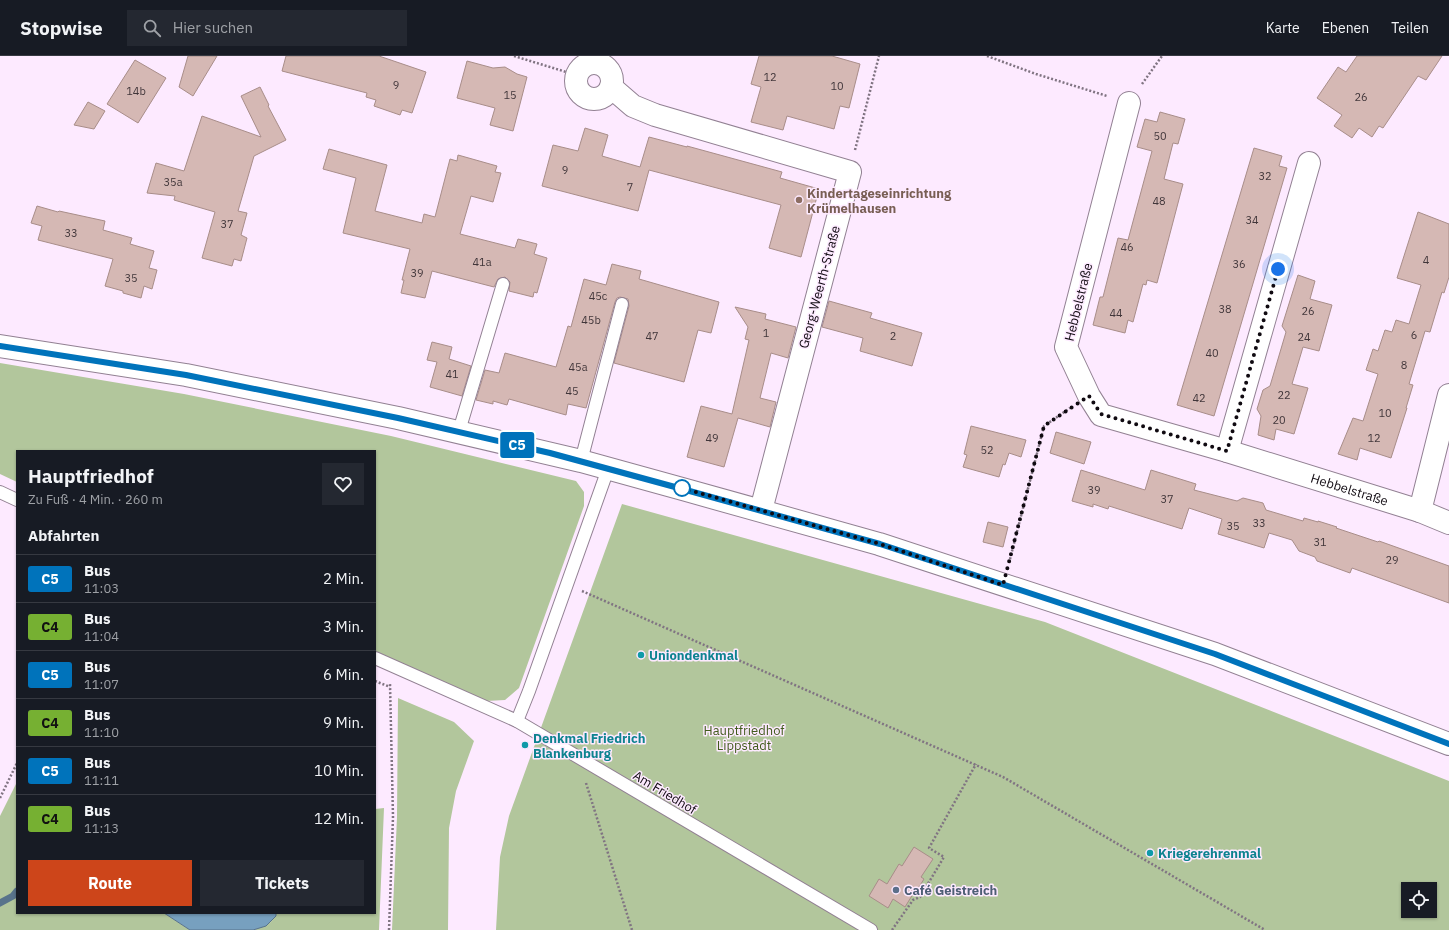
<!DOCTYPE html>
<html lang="de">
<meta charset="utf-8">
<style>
:root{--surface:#171b24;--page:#242831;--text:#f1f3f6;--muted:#9ea1a6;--line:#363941;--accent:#cd451a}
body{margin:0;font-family:"IBM Plex Sans",sans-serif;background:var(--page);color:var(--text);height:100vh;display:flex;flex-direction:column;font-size:15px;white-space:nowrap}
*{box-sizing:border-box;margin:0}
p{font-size:13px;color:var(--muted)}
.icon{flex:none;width:22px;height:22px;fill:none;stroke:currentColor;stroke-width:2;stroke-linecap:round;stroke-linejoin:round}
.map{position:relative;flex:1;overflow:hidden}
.panel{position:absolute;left:16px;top:394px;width:360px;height:464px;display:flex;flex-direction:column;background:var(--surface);border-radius:0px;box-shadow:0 1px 3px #0004}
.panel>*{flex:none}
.badge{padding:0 8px;border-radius:3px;font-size:14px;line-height:26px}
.tools{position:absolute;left:1401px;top:826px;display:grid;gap:8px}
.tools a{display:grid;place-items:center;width:36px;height:36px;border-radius:0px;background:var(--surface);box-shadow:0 1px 3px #0004;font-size:20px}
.you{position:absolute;width:20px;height:20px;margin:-10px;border:3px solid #fff;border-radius:50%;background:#1a73e8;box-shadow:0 0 0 6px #1a73e833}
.map>.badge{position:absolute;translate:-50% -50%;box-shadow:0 0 0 2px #fff}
h2{padding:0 12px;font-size:15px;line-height:36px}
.round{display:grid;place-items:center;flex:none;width:42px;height:42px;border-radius:0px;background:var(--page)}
.summary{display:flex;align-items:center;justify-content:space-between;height:68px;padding:0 12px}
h1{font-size:19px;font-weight:700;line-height:30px}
.action{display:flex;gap:8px;margin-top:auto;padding:8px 12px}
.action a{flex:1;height:46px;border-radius:0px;background:var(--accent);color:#fff;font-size:16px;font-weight:700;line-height:46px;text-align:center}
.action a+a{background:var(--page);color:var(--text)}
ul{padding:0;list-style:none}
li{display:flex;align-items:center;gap:12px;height:48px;padding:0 12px;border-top:1px solid var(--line)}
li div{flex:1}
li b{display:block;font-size:15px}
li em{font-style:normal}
li .badge{min-width:44px;font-weight:700;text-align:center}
header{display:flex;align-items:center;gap:24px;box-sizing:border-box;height:56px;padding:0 20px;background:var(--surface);border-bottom:1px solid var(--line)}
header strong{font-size:19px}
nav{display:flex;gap:22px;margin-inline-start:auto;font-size:14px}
.search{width:280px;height:36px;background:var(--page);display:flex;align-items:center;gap:10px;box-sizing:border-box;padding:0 14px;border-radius:0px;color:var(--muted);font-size:15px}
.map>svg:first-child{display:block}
.green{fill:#b2c69c;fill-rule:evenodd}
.water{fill:#77a0bf;stroke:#58738b}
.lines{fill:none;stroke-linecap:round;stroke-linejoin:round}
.stream{stroke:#58738b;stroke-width:7}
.building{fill:#d5b8b4;stroke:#a88d89}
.service-casing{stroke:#928193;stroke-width:14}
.minor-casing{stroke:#928193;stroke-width:24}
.secondary-casing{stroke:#928193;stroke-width:24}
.path{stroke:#807482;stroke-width:2.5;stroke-dasharray:2 2;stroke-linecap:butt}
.service{stroke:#fff;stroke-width:12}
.minor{stroke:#fff;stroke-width:22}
.secondary{stroke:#fff;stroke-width:22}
.line-casing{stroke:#fff;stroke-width:9}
.line{stroke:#0073bb;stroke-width:6}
.walk{stroke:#100a11;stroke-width:4;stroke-dasharray:0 7.2}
.education-dot{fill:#8d6e63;stroke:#fdeaff;stroke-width:1.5}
.stop-dot{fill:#fff;stroke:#0073bb;stroke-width:2}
.culture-dot{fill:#0f9aa8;stroke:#fdeaff;stroke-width:1.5}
.service-dot{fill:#5c6f8a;stroke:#fdeaff;stroke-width:1.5}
.labels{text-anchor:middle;stroke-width:3;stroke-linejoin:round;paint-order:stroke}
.number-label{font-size:11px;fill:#41363a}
.education-label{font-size:13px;font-weight:bold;fill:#785e54;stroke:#fdeaff;text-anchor:start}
.street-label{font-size:13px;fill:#100a11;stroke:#fdeaff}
.culture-label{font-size:13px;font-weight:bold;fill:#0d838f;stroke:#fdeaff;text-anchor:start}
.park-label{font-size:13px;fill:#425c1d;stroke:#fdeaff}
.service-label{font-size:13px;font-weight:bold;fill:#4e5e75;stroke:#fdeaff;text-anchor:start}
</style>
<header>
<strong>Stopwise</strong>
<div class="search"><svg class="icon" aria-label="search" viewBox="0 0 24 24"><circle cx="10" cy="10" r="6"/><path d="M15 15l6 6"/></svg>Hier suchen</div>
<nav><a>Karte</a><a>Ebenen</a><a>Teilen</a></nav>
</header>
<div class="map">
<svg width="1449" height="874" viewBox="0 0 1449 874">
<rect width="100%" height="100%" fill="#fdeaff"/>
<!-- green -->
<g class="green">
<polygon points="0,307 184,338 391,380 576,425 584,436 584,450 519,632 505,644 486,645 375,596 375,395 17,395 17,426 0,418"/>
<path d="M622,448l423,118 404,159v149h-953l4,-73 9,-41zM1408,833h22v22h-22z"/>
<polygon points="398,642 454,666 474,685 456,735 449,772 448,874 392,874 397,761"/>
<polygon points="17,726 17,857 164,857 190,874 0,874 0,760"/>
<path d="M384,752l-5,122h-126c10,-3 20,-6 23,-17h99v-104z"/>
</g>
<!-- water -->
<polygon class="water" points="164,857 276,857 276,860 266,870 253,874 190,874"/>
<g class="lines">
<!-- stream -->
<polyline class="stream" points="0,847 13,840 17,835"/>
</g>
<!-- building -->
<g class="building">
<polygon points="188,0 217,0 193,40 179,31"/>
<polygon points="286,0 379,0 426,16 412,57 402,54 400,59 374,50 376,44 366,41 367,37 282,15"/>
<polygon points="759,0 832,0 860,8 849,52 840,50 834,73 787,60 783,74 751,66 761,31 751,28"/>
<polygon points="1357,0 1442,0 1426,24 1418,20 1383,72 1379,70 1372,81 1359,72 1352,82 1334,70 1342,59 1317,42 1338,11 1346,16"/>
<polygon points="135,4 166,22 138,67 107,48"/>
<polygon points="467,5 493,12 505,11 517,18 527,21 513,75 490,69 495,52 457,42"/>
<polygon points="260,31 269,49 268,50 286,84 254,100 238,155 247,157 241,179 247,182 241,205 234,203 232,210 202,202 215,156 174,144 175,140 147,137 156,107 184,115 202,60 261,81 241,40"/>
<polygon points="88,46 105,55 94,73 74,69"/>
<polygon points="1160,56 1185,63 1178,88 1173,87 1164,123 1183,128 1157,227 1147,224 1146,229 1143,228 1133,266 1128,264 1125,277 1093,269 1100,241 1103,241 1118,182 1128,184 1152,95 1137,91 1145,63 1157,66"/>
<polygon points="585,72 608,79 602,100 640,111 649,81 687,91 687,90 782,116 780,122 819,133 801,201 769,192 781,149 649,114 638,155 542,130 553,89 578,95"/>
<polygon points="1254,92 1282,100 1279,110 1287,112 1214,360 1177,349"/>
<polygon points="329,93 387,109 375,155 422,167 424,158 435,161 450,103 457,105 458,99 497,110 495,116 501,117 493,146 471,140 460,178 515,192 518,183 537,188 534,198 547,202 537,237 534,236 533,241 509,235 510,226 505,221 498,223 494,231 432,215 425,242 401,237 404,224 402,224 410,193 343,177 356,122 323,113"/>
<polygon points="37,150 58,156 59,155 105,165 103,174 132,182 130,188 154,195 149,212 157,214 152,233 144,230 141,242 123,237 123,235 105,230 113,203 38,184 42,170 31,167"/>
<polygon points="1418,156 1449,168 1449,221 1444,237 1442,236 1430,276 1425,275 1409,328 1413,329 1406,352 1407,352 1391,402 1360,392 1357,404 1338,398 1353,362 1363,365 1378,318 1366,314 1373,293 1378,295 1385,274 1392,276 1396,264 1409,268 1421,229 1397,222"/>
<polygon points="612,208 641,215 639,223 719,246 711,277 698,274 684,326 614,307 629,250 628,243 620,241 617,242 615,246 586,352 568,348 566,359 509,343 507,349 493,345 493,348 476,344 485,314 499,317 505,297 556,311 568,270 571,271 584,223 606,229"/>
<polygon points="1298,219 1315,225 1310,243 1332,249 1319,295 1303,291 1292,328 1308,332 1294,378 1276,373 1274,384 1258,379 1261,360 1257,353 1263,334 1270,330 1286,276 1282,270"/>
<polygon points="829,245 872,257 870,262 922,277 912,310 860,295 863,282 822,271"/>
<polygon points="735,251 766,258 765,263 796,271 788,302 771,297 760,342 776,346 770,371 738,362 724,411 687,401 701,350 732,358 749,284 745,283 748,271"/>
<polygon points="432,286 452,291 449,303 471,310 462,340 430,331 437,306 427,304"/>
<polygon points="971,370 1026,384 1021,401 1009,397 1005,409 1003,408 999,421 963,411 967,399 964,398"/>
<polygon points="1056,376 1091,386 1084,408 1050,397"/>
<polygon points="1081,414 1145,434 1151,414 1196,428 1194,434 1237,445 1243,442 1263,447 1266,454 1303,465 1304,462 1318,466 1318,465 1337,471 1336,472 1378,486 1379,485 1449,510 1449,547 1352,512 1350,517 1317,505 1315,501 1299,495 1292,484 1269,477 1264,492 1218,478 1222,463 1189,452 1182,473 1109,450 1108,453 1093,448 1093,451 1072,445"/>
<polygon points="988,466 1008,471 1003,491 983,486"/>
<polygon points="914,791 933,803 921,821 924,823 914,839 913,838 905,851 893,843 888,852 869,840 879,823 887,828 899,808 902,810"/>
</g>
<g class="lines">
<defs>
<g id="service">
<polyline points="459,375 503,228"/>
<polyline points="581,405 622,248"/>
<polyline points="0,436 17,444"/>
<polyline points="375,602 517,665 871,874"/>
<polyline points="517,665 529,635 608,413"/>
</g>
<g id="minor">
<circle cx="594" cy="25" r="18"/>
<polyline points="611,31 633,50 655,59 850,116 761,454"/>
<path id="s1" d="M1129,47l-63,244 23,49 12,19 126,36 193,60 29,12"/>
<polyline points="1227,395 1309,107"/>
<polyline points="1420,455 1449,339"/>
</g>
<polyline id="secondary" points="0,290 186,319 398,362 581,405 686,434 879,488 1215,598 1449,688"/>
</defs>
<!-- service casing -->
<use href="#service" class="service-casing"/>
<!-- minor casing -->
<use href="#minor" class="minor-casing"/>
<!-- secondary casing -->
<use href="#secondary" class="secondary-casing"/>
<!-- path -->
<g class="path">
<polyline points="514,0 576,19"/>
<polyline points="987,0 1036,18 1107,40"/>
<polyline points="1142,28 1162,0"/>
<polyline points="855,94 879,0"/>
<polyline points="1009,507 1044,370 1070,352"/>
<polyline points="582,535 1003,721 1265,874"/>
<polyline points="375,625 390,631"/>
<polyline points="586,727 632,874"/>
<polyline points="0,742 17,707"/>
<polyline points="389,874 393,761 390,628"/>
<polyline points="892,874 913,844 920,841 944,801 929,792 976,708"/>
</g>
<!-- service -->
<use href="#service" class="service"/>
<!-- minor -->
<use href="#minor" class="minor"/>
<!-- secondary -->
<use href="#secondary" class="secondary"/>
</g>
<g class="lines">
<defs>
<polyline id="line" points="0,290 186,319 398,362 550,397 686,434 880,488 1215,598 1449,688"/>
</defs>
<!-- line casing -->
<use href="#line" class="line-casing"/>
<!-- line -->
<use href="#line" class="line"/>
<!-- walk -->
<polyline class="walk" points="682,432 880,488 1003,529 1044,370 1089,340 1101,358 1227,395 1278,213"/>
</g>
<!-- markers -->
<circle class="education-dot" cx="799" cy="144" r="4"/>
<circle class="stop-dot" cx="682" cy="432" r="8"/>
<g class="culture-dot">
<circle cx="641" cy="599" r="4"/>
<circle cx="525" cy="689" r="4"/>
<circle cx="1150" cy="797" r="4"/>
</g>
<circle class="service-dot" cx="896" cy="834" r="4"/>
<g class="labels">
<!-- number labels -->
<g class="number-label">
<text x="770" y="25">12</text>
<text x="396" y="33">9</text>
<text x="837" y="34">10</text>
<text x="136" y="39">14b</text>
<text x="510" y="43">15</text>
<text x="1361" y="45">26</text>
<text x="1160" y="84">50</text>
<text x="565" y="118">9</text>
<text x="1265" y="124">32</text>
<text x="173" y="130">35a</text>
<text x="630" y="135">7</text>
<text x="1159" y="149">48</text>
<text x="1252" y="168">34</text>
<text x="227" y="172">37</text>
<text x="71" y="181">33</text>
<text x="1127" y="195">46</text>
<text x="1426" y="208">4</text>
<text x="482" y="210">41a</text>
<text x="1239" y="212">36</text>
<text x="417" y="221">39</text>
<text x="131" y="226">35</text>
<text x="598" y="244">45c</text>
<text x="1225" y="257">38</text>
<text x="1308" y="259">26</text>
<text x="1116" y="261">44</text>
<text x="591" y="268">45b</text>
<text x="766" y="281">1</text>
<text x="1414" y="283">6</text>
<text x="652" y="284">47</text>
<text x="893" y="284">2</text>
<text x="1304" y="285">24</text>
<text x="1212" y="301">40</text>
<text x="1404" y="313">8</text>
<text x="578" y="315">45a</text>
<text x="452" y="322">41</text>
<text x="572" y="339">45</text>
<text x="1284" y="343">22</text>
<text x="1199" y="346">42</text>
<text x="1385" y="361">10</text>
<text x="1279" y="368">20</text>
<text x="712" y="386">49</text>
<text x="1374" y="386">12</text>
<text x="987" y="398">52</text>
<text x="1094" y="438">39</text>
<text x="1167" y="447">37</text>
<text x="1259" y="471">33</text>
<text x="1233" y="474">35</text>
<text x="1320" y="490">31</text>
<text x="1392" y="508">29</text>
</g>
<!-- education labels -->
<g class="education-label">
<text x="807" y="142">Kindertageseinrichtung<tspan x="807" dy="15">Krümelhausen</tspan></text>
</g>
<!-- street labels -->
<g class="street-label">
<text transform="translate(819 231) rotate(-75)" y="5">Georg-Weerth-Straße</text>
<text transform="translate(1078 246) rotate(-76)" y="5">Hebbelstraße</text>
<text dy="5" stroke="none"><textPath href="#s1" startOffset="588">Hebbelstraße</textPath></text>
<text transform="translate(665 736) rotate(31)" y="5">Am Friedhof</text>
</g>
<!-- culture labels -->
<g class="culture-label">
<text x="649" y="604">Uniondenkmal</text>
<text x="533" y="687">Denkmal Friedrich<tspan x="533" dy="15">Blankenburg</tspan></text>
<text x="1158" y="802">Kriegerehrenmal</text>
</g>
<!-- park labels -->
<g class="park-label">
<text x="744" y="679">Hauptfriedhof<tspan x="744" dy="15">Lippstadt</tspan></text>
</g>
<!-- service labels -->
<g class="service-label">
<text x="904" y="839">Café Geistreich</text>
</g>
</g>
</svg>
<div class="tools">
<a><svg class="icon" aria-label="locate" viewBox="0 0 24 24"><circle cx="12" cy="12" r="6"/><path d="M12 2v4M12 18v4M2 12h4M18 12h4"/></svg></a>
</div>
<div class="you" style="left:1278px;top:213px"></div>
<b class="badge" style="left:517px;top:389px;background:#0073bb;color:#fff">C5</b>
<section class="panel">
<div class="summary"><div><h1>Hauptfriedhof</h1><p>Zu Fuß · 4 Min. · 260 m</p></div><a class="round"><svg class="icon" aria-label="heart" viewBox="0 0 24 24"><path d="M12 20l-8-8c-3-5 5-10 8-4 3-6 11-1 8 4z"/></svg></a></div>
<h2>Abfahrten</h2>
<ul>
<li><span class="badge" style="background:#0073bb;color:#fff">C5</span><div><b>Bus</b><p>11:03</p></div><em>2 Min.</em></li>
<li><span class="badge" style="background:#76b032;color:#111">C4</span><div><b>Bus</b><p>11:04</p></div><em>3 Min.</em></li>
<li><span class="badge" style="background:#0073bb;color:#fff">C5</span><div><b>Bus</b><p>11:07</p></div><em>6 Min.</em></li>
<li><span class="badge" style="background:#76b032;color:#111">C4</span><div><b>Bus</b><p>11:10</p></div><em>9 Min.</em></li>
<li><span class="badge" style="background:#0073bb;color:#fff">C5</span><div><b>Bus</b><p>11:11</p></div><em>10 Min.</em></li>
<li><span class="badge" style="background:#76b032;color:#111">C4</span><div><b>Bus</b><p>11:13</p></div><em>12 Min.</em></li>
</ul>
<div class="action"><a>Route</a><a>Tickets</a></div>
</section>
</div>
